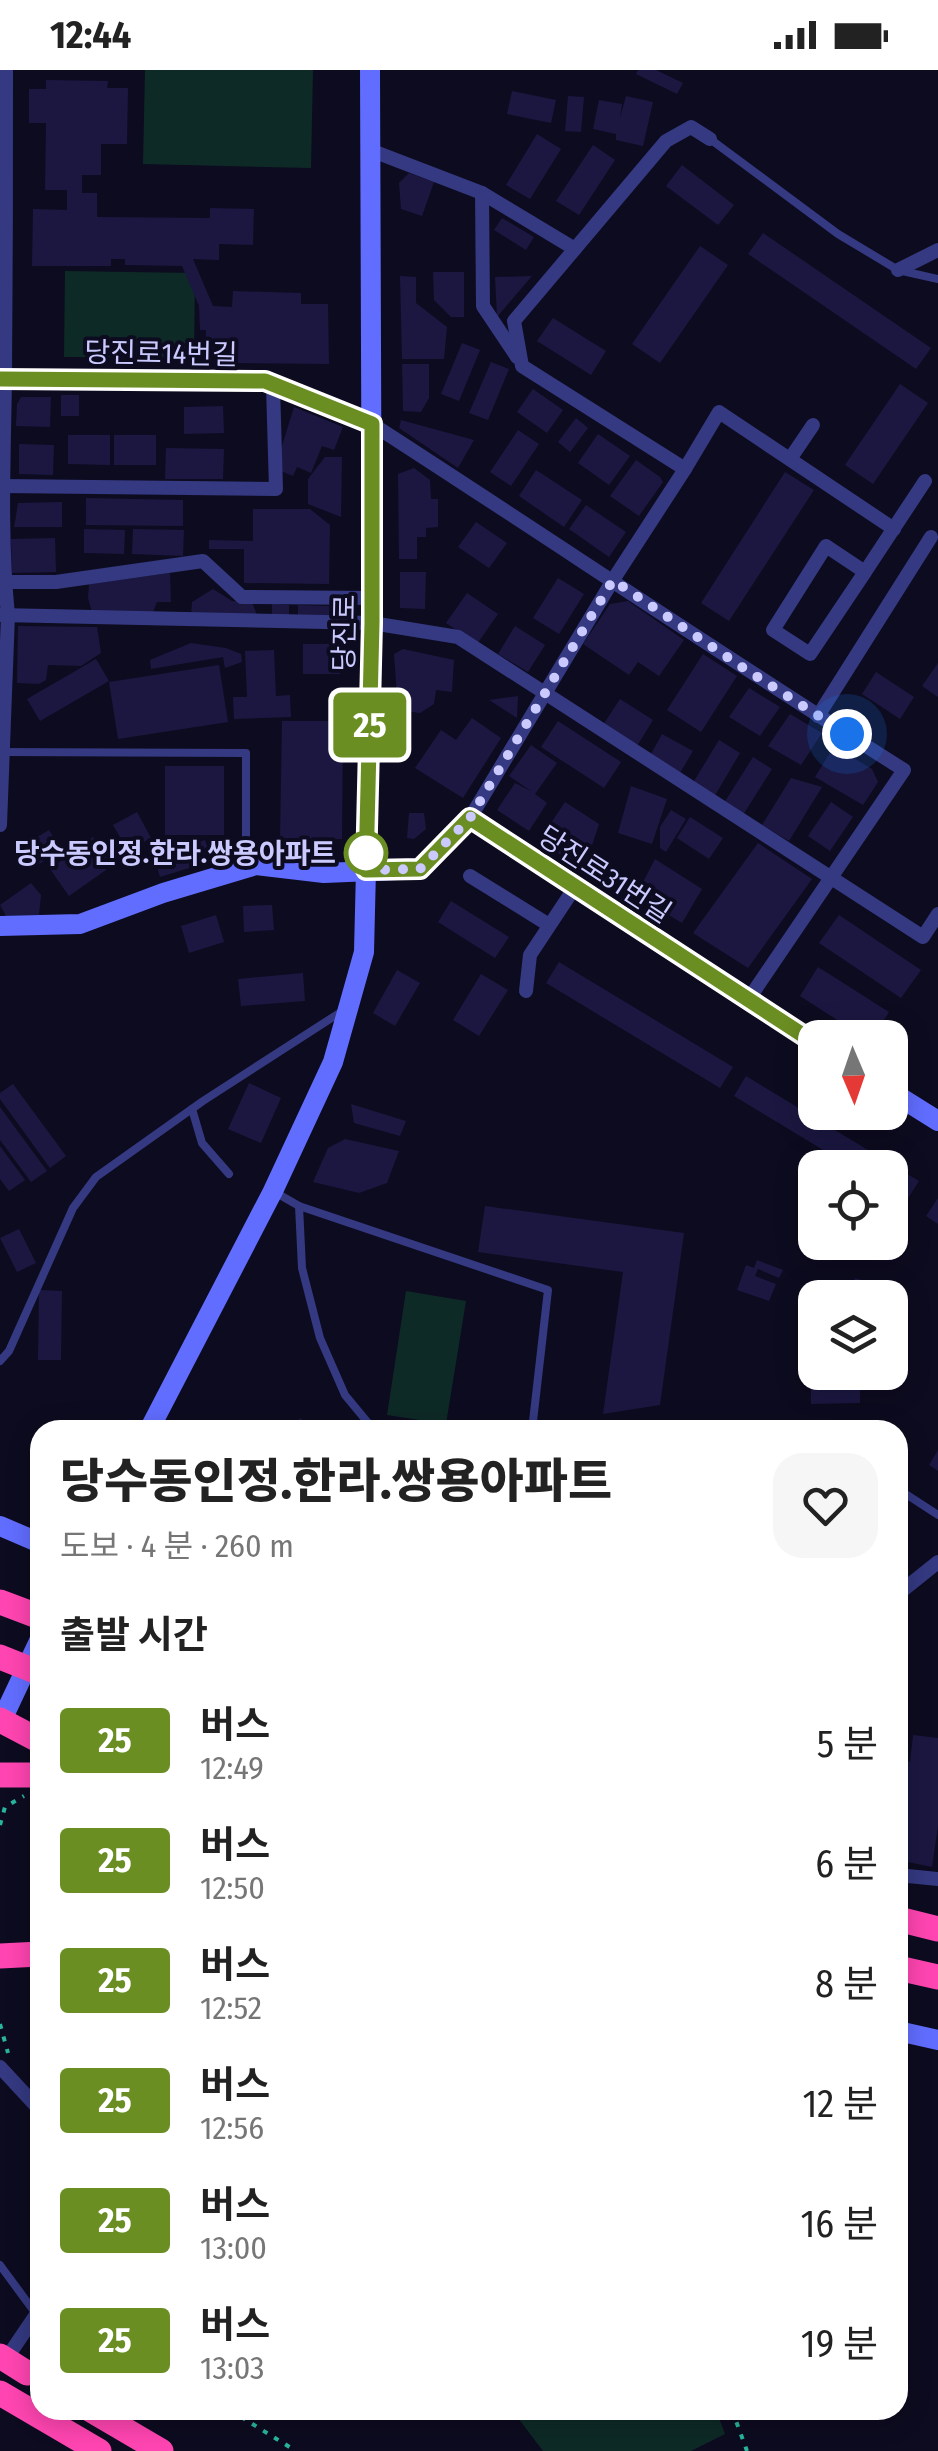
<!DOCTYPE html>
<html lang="ko">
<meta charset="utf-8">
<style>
:root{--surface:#fff;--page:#f6f6f6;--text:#222;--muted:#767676}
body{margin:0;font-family:"Fira Sans Condensed","Noto Sans KR",sans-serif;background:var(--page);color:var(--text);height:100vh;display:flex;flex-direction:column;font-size:38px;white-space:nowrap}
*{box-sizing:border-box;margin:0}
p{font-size:32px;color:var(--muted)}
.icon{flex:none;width:55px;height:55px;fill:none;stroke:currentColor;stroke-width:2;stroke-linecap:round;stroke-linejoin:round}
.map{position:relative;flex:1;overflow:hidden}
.drawer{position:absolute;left:30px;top:1350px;width:878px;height:1000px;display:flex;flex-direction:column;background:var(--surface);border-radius:30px;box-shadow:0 5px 25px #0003}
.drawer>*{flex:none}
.badge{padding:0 20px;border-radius:8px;font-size:35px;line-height:65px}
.needle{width:65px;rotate:178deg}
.tools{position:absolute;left:798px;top:950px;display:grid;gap:20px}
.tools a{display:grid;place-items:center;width:110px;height:110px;border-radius:20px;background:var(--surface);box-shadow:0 5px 25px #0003;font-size:50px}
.you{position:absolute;width:50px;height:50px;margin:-25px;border:8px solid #fff;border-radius:50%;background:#1a73e8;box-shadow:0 0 0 15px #1a73e833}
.map>.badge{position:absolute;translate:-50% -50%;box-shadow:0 0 0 5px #fff}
h2{padding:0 30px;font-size:38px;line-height:90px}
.round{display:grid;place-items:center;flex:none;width:105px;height:105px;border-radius:30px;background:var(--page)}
.head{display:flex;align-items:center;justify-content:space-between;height:170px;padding:0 30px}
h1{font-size:48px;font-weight:800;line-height:75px}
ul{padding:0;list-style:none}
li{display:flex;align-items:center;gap:30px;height:120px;padding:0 30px}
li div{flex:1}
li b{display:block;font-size:38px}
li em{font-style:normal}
li .badge{min-width:110px;font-weight:700;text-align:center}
.status{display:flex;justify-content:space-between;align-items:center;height:70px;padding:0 50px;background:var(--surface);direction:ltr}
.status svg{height:28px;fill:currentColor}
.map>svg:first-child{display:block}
.green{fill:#0e2a26}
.building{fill:#1b1741}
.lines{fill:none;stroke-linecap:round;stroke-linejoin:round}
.path{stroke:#28b59e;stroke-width:4;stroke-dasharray:5 8;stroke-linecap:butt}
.lane{stroke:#343981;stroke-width:8}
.street{stroke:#343981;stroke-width:14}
.secondary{stroke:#616dff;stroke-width:20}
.highway{stroke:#ff45b1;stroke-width:25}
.highway-bridge{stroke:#ff45b1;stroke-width:25}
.line-casing{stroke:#fff;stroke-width:22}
.line{stroke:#6b8e23;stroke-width:15}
.walk{stroke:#cbcaff;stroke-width:10;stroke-dasharray:0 18}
.stop-dot{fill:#fff;stroke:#6b8e23;stroke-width:5}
.labels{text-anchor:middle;stroke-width:8;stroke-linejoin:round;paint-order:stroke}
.street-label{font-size:28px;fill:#cbcaff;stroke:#0d0b1f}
.stop-label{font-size:28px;font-weight:bold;fill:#cbcaff;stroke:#0d0b1f;text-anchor:end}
</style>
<div class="status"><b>12:44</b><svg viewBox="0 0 49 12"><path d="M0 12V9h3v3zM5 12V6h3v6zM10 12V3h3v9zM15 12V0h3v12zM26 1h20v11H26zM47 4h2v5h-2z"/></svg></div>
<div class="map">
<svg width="938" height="2381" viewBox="0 0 938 2381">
<rect width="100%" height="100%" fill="#0d0b1f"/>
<!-- green -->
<g class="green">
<polygon points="145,0 313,0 311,98 143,94"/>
<polygon points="65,201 195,203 194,288 64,287"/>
<polygon points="406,1221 466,1231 446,1354 387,1345"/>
<polygon points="512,2340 716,2340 725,2364 691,2381 543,2381"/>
</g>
<!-- building -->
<g class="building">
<polygon points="638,0 656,0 683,13 677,24 636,4"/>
<polygon points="46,10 108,11 107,18 128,18 127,74 101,74 101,105 82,105 82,123 97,123 97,147 210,148 210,138 254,139 253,175 219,174 219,190 193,189 213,236 232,237 233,221 301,223 301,234 328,234 329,294 234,293 234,279 205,279 206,260 200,260 199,236 182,196 125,195 125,189 111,189 111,196 32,196 33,139 67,140 67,120 45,120 46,53 29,53 29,19 46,19"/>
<polygon points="512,21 556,30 551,53 507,44"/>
<polygon points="568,26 584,27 581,62 565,61"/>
<polygon points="626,26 653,32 643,76 616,70 616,64 593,59 599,30 622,34 620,48"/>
<polygon points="537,64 561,79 530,129 506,115"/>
<polygon points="593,75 615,90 579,145 556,131"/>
<polygon points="682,95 734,135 718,155 666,116"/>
<polygon points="409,103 434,112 422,146 401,139 399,113"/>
<polygon points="502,148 534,167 526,180 494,160"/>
<polygon points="763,163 931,278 916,299 748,184"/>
<polygon points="700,176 728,195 660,293 632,274"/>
<polygon points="433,202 464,202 464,247 451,247 434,230"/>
<polygon points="400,206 416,207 416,233 447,257 444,289 402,289"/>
<polygon points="532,206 497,247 495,207"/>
<polygon points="553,248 606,281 591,305 537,271"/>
<polygon points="462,273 480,280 459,331 441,324"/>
<polygon points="491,292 509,299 488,350 469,343"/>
<polygon points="402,294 429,294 429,328 421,342 403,341"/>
<polygon points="900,314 928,333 873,414 845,395"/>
<polygon points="533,319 563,340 547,363 517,342"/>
<rect x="61" y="325" width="18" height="21"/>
<polygon points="21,327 51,327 50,357 16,356 17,334"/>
<polygon points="223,336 224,363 184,364 184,337"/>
<polygon points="294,337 343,357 334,380 322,376 311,403 297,397 293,406 278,400 277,392"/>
<polygon points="576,348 588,358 570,382 558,372"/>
<polygon points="401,350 474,370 458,398 399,358"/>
<polygon points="518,360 539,374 511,416 490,402"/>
<polygon points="598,364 630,386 609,415 578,393"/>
<polygon points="68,365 110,365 110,395 68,394"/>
<rect x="114" y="365" width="42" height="30"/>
<polygon points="19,374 54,375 53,405 19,404"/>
<polygon points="166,378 224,379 223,409 165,409"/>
<polygon points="325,387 342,387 341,447 308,434 308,409"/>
<polygon points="636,390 660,407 663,412 639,446 610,426"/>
<polygon points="414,398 430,410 431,429 438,429 438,457 426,458 426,467 417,467 417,489 399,489 398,404"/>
<polygon points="536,400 582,430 564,457 519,426"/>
<polygon points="785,402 814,420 729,551 701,533"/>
<polygon points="86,428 183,430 183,456 86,455"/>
<polygon points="62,432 62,457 14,457 18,433"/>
<polygon points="586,435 626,462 609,487 569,459"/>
<polygon points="253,439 310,439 330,455 329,514 244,513 244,479 209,479 209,470 253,471"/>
<polygon points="476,452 507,473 489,498 458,477"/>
<polygon points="84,459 125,460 124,484 84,483"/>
<polygon points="133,459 184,460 183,486 132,484"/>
<polygon points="55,468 56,502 12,503 11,469"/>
<polygon points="400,502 426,502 425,539 400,538"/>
<polygon points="170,503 171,532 157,532 153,542 92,542 88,528 89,514"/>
<polygon points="558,508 584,524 559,564 533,548"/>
<polygon points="213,519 232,531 252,532 258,548 191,546 192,532"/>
<polygon points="467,523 498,544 477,574 446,553"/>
<polygon points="628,531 684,570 659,606 638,592 629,605 583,574 610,534"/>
<polygon points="272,534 289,535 289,547 272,547"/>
<polygon points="298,535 331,536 331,548 298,548"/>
<polygon points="18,556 97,557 101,583 81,596 48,595 46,610 39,614 17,613"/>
<polygon points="515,556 545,575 528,602 498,584"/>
<polygon points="191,573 226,578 241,584 242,592 225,598 223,587 151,599 150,590"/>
<rect x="303" y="574" width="37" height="30"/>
<polygon points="403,579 454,590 452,622 436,620 434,634 420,643 398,640 394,584"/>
<polygon points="274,580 276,626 290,625 291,647 234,649 233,627 247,627 245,581"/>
<polygon points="703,584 737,606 701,662 667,640"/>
<polygon points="96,589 109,611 40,651 27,629"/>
<polygon points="938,593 938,627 922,616"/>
<polygon points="219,595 228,652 118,669 109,612"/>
<polygon points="876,602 914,627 900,649 862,624"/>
<polygon points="749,618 780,637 760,666 729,647"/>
<polygon points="518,626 517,648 489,630"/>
<polygon points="620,629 653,650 637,676 603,655"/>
<polygon points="790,644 822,663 801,695 768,676"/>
<polygon points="472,648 501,668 463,728 415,698 441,660 456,670"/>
<polygon points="282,651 343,651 342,769 280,769"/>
<polygon points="558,651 621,692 604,718 541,677"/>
<polygon points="662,664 693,681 680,703 650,686"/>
<polygon points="719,670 740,683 713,729 691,716"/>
<polygon points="531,675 557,693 535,724 547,733 529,761 497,740 515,713 531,721 509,706"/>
<polygon points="834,676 872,699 878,712 863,735 815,707"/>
<polygon points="753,687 772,699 743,745 724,733"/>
<rect x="165" y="696" width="59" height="69"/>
<polygon points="791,708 822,717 789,771 762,755"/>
<polygon points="631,716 667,729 652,774 618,763"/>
<polygon points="565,732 599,754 584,800 539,771"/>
<polygon points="831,732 853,747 830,781 808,766"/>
<polygon points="671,740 686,749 666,782 660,778 660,757"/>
<polygon points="137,742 151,768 128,781 113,755"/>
<polygon points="409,743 424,743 426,759 414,769 407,768"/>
<polygon points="690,747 723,768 709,789 677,768"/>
<polygon points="49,760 61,780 33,798 20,777"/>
<polygon points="93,767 113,795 69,826 50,799"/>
<polygon points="205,770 212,791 160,807 154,786"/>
<polygon points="758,773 812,809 748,898 693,863"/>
<polygon points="655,789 702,819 682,853 649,833 642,814"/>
<polygon points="31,813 41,825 39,845 6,846 0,835"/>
<polygon points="451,831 509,867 495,888 438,852"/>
<polygon points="272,835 274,860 244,862 243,836"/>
<polygon points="216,845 224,872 189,883 181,856"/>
<polygon points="839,845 921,900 901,928 819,873"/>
<polygon points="559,892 733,997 720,1018 546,913"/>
<polygon points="818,897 889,942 873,968 865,968 800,926"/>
<polygon points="397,900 420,913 395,956 373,943"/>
<polygon points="303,903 305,931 241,936 238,909"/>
<polygon points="481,904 508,920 479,966 453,950"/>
<polygon points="746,1006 919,1111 907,1130 890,1120 890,1098 853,1098 734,1026"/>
<polygon points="249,1013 281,1028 261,1073 228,1059"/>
<polygon points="13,1014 66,1086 50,1098 0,1029 0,1023"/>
<polygon points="351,1034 406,1051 400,1066 354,1053"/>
<polygon points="0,1037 47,1101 31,1112 0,1070"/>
<polygon points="345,1069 399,1081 387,1113 359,1123 313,1112 328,1078"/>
<polygon points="0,1076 25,1110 9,1121 0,1109"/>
<polygon points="938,1128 938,1154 926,1146"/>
<polygon points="485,1136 684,1163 660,1335 603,1344 623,1202 478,1182"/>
<polygon points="19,1159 36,1193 17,1202 0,1168"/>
<polygon points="757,1190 783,1200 779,1208 758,1199 755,1206 776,1214 769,1231 737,1220 746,1195 754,1198"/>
<polygon points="855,1208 873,1213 869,1228 836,1228 839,1215 852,1219"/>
<polygon points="39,1220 62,1221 61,1290 38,1290"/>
<polygon points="810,1276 815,1276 815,1302 860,1302 860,1333 811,1334"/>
<polygon points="300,1348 319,1360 292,1360"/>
<polygon points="938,1380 938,1401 929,1395"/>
<polygon points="913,1665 938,1668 938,1756 932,1797 898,1790 898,1690 910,1692"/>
</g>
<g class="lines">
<!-- path -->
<g class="path">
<polyline points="33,1646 40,1632"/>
<polyline points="0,1755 5,1737 24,1726"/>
<polyline points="0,1954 8,1983"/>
<polyline points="230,2340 296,2381"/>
<polyline points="732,2340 747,2381"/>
</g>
<!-- lane -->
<g class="lane">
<polyline points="710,69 838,164 898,200 938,209"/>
<polyline points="1,682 246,683 246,793"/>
<polyline points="192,1039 202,1073 229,1104"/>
<polyline points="273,1121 299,1136 548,1220 532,1360"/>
<polyline points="299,1136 302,1198 320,1268 345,1325 374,1360"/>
<polyline points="0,1291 9,1281 73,1138 96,1107 203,1031 344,940"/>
<polyline points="898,1419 938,1445"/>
<polyline points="0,2195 36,2244"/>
</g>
<!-- street -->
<g class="street">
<polyline points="370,80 482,123 575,179"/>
<polyline points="482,123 483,236 517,287"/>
<polyline points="898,200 938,180"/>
<path d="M372,354c178,115 353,233 532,346l-156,230"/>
<polyline points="790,389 813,355"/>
<polyline points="685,399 522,296 514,251 666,71 691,57 710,69"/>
<polyline points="2,416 276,419 273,316"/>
<polygon points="826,476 865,502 810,584 773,560"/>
<polyline points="865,502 925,411"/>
<polyline points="4,512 56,512 203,491 242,527 372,528"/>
<polyline points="0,545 372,553 458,567 923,867 938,844"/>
<polyline points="818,646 931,467"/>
<polyline points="470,748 613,510 685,399 719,342 894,459"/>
<path d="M0,755l8,-210c-8,-79 -4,-159 -3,-238 1,-102 1,-205 1,-307"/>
<polyline points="470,806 549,855"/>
<polyline points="526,921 530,885 575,817"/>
<polyline points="898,1524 938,1492"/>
<polyline points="898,1805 938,1809"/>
<polyline points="0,1997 38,2038 40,2124"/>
<polyline points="4,2292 40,2239"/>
</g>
<!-- secondary -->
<g class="secondary">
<polyline points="0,309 265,311 372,354"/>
<polyline points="0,856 80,854 163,823 256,795 324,803 420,799 470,748 815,973"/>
<polyline points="890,1021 938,1051"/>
<polyline points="149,1360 273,1121 333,992 364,882 372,553 370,0"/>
<polyline points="0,1456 40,1473"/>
<polyline points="0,1654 40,1569"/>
<polyline points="898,1961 938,1970"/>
</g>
<!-- highway -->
<g class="highway">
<polyline points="0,1532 40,1547"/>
<polyline points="0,1705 40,1705"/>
<polyline points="898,1849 938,1859"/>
<polyline points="0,1886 40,1884"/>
<polyline points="898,1898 938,1907"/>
<polyline points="0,2323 99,2381"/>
<polyline points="91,2340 161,2381"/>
</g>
<!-- highway-bridge -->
<g class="highway-bridge">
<polyline points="0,1587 40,1603"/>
<polyline points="0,1650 40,1671"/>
<polyline points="0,2286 27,2303"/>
</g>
</g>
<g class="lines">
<defs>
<polyline id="line" points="0,309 265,311 372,354 372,553 366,800 420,799 470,748 815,973"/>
</defs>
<!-- line casing -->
<use href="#line" class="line-casing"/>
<!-- line -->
<use href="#line" class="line"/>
<!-- walk -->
<polyline class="walk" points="366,783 366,800 420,799 470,748 613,510 745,599 847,664"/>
</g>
<!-- markers -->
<circle class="stop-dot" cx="366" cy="783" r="20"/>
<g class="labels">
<!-- street labels -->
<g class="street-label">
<text transform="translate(161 283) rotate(1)" y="10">당진로14번길</text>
<text transform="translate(344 563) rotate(-89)" y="10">당진로</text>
<text transform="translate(605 804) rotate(33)" y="10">당진로31번길</text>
</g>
<!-- stop labels -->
<g class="stop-label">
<text x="336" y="793">당수동인정.한라.쌍용아파트</text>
</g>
</g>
</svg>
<div class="tools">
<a><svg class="needle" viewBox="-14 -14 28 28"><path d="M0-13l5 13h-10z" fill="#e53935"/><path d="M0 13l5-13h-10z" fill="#767676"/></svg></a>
<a><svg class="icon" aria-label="locate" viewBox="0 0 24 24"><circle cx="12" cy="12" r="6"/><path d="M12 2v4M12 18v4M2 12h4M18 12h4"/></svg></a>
<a><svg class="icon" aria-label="layers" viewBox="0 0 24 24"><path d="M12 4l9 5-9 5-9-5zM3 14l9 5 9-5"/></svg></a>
</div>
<div class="you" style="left:847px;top:664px"></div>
<b class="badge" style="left:370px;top:655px;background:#6b8e23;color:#fff">25</b>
<section class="drawer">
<div class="head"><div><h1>당수동인정.한라.쌍용아파트</h1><p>도보 · 4 분 · 260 m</p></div><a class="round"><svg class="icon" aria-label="heart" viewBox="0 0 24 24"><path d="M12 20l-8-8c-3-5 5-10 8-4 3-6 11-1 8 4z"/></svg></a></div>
<h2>출발 시간</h2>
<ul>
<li><span class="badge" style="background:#6b8e23;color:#fff">25</span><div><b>버스</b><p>12:49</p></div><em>5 분</em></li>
<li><span class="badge" style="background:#6b8e23;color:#fff">25</span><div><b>버스</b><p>12:50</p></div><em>6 분</em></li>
<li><span class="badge" style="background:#6b8e23;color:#fff">25</span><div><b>버스</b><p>12:52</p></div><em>8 분</em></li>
<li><span class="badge" style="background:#6b8e23;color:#fff">25</span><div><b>버스</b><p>12:56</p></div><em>12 분</em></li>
<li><span class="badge" style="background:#6b8e23;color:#fff">25</span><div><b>버스</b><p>13:00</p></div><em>16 분</em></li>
<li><span class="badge" style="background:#6b8e23;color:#fff">25</span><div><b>버스</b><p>13:03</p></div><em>19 분</em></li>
</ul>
</section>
</div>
